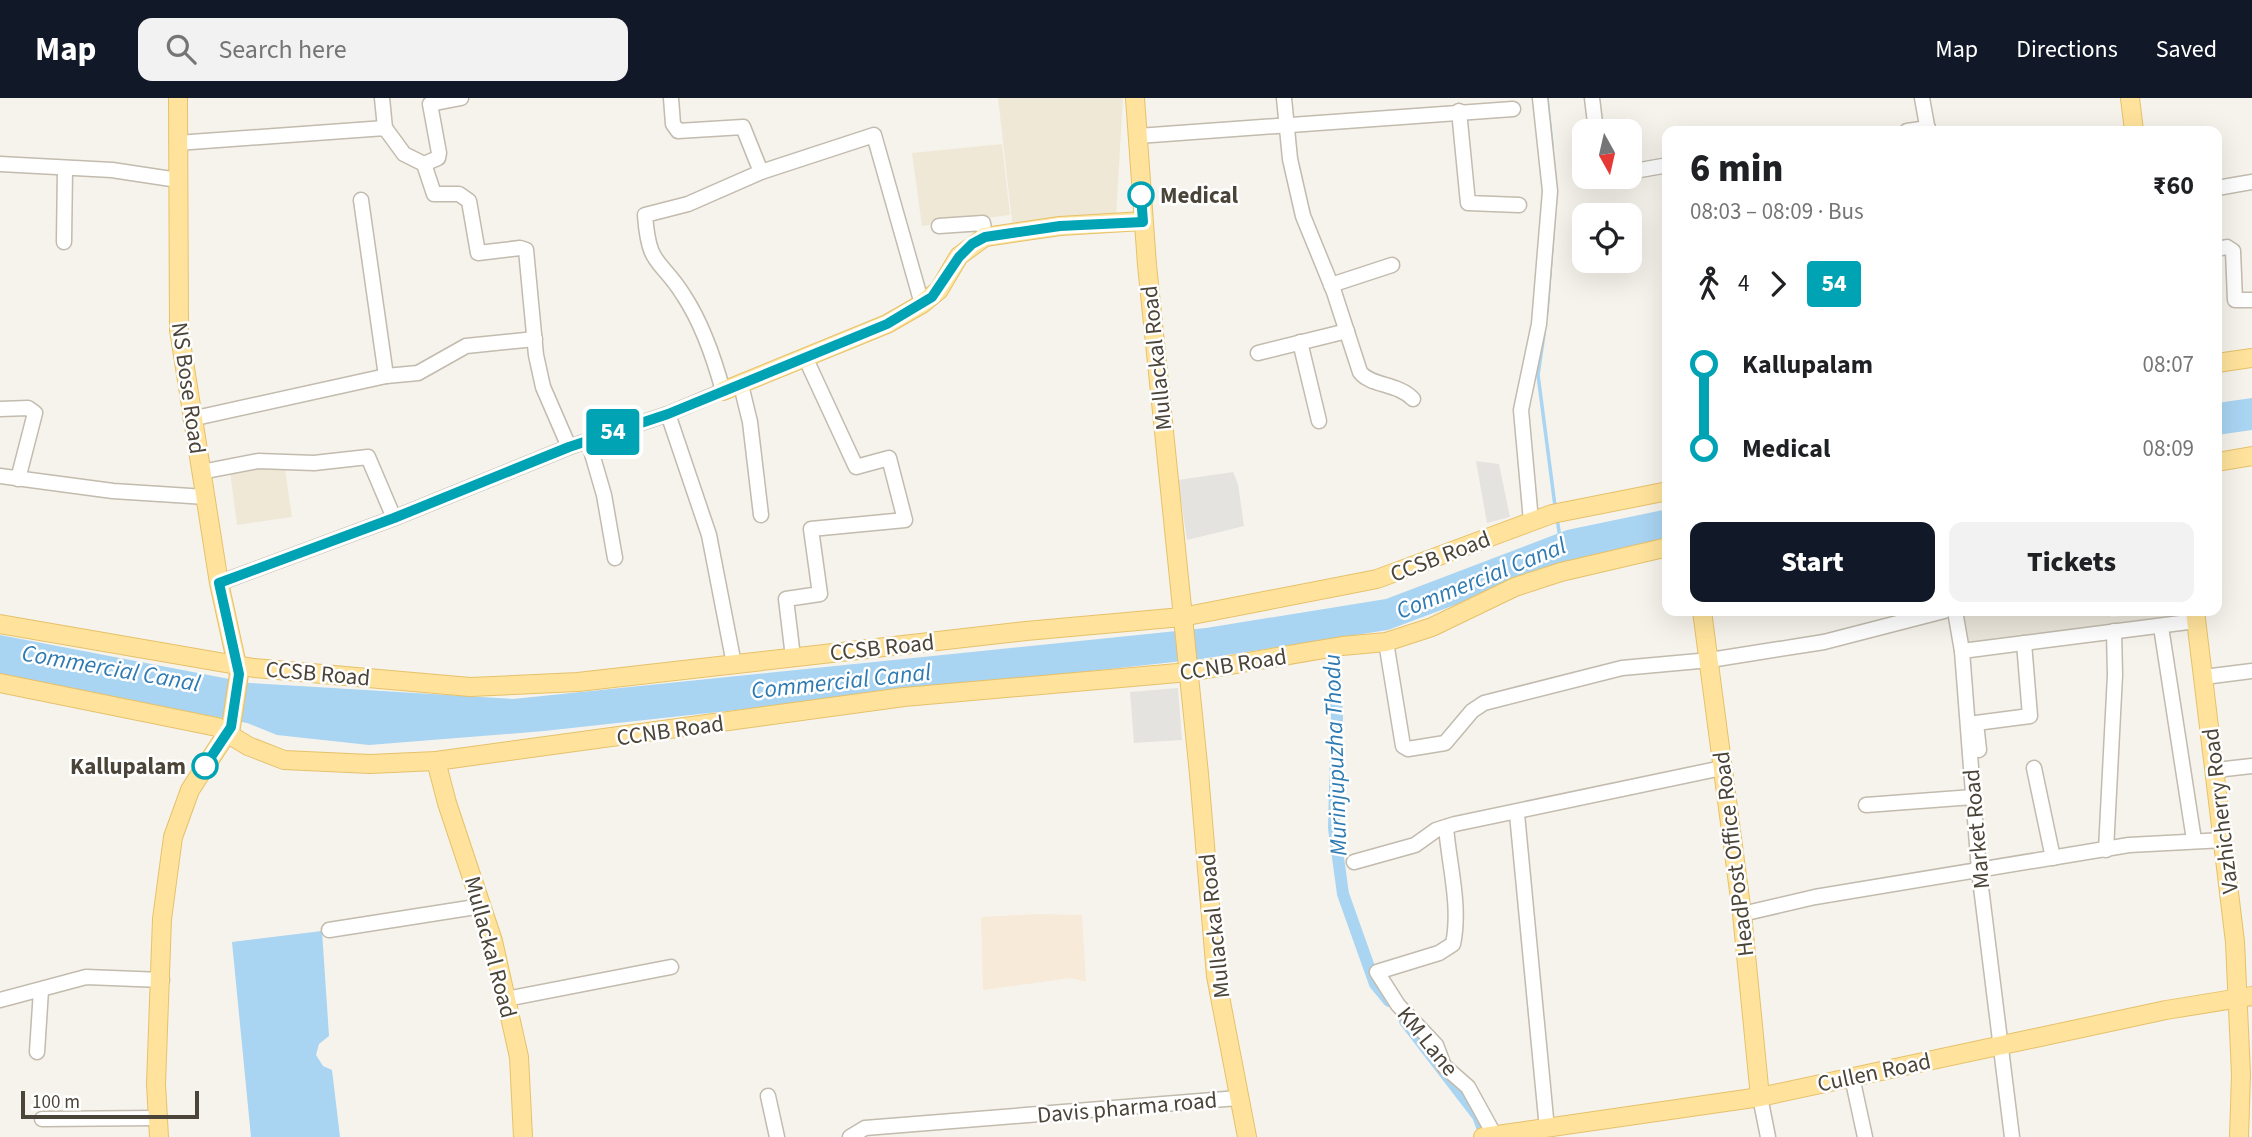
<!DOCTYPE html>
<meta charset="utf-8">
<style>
:root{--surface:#fff;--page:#f2f2f2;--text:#202124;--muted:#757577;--accent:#111827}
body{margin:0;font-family:"Source Sans 3",sans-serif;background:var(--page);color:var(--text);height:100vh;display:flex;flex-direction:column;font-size:26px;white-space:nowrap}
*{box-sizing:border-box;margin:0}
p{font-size:23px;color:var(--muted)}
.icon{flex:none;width:38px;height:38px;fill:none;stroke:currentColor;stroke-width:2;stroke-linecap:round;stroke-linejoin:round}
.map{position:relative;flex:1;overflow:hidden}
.drawer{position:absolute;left:1662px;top:28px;width:560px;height:490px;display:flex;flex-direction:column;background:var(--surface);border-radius:14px;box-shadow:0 7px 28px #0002}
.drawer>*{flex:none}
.badge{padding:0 14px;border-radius:5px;font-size:24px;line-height:46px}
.needle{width:46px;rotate:172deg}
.tools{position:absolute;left:1572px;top:21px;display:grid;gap:14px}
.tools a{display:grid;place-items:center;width:70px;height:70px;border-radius:14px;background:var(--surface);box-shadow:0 7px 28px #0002;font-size:35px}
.scale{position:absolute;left:21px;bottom:18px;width:178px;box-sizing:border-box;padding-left:7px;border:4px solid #4b4439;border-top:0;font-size:19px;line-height:24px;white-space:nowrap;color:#4b4439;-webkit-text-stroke:5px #fff;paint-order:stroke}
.map>.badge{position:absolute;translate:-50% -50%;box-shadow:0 0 0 4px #fff}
.legs{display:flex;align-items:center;gap:10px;height:77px;padding:0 28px;font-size:23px}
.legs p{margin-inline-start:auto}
.head{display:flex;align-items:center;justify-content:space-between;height:119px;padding:0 28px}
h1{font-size:38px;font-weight:800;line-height:52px}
.action{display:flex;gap:14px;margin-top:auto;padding:14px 28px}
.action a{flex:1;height:80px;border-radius:14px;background:var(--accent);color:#fff;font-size:28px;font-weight:800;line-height:80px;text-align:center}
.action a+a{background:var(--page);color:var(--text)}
ul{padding:0 28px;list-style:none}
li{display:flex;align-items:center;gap:24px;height:84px;font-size:26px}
li i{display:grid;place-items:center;width:10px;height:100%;margin:0 9px;background:currentColor}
li i::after{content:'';width:18px;height:18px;margin:-9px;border:5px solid;border-radius:50%;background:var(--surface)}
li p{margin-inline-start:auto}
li:first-child i{background:linear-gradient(#0000 50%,currentColor 0)}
li:last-child i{background:linear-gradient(currentColor 50%,#0000 0)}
header{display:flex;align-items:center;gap:42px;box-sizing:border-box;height:98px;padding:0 35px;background:var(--accent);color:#fff}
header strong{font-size:33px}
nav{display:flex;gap:38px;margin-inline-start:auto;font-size:24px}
.search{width:490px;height:63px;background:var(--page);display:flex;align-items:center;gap:18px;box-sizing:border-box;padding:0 24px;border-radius:14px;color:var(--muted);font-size:26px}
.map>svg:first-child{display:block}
.residential{fill:#eae5da}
.commercial{fill:#f7ead8}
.education{fill:#efe8d6}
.parking{fill:#e5e3e0}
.water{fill:#a9d4f2}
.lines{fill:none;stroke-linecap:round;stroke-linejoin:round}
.stream{stroke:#a9d4f2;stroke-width:3.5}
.canal{stroke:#a9d4f2;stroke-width:12}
.minor-casing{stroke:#c2bbae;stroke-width:17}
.major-casing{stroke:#e6c16a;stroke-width:20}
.minor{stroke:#fff;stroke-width:14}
.major{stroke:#ffe39c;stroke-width:18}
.line-1-casing{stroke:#fff;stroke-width:16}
.line-1{stroke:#00a3b4;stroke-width:10}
.stop-1-dot{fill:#fff;stroke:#00a3b4;stroke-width:3.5}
.labels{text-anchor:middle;stroke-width:5;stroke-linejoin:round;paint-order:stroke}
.stop-label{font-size:23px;font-weight:bold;fill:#4b4439;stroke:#fff;text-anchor:start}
.street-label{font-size:23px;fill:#4b4439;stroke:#fff}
.water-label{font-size:24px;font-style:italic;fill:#2e7ab2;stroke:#fff}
</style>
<header>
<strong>Map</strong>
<div class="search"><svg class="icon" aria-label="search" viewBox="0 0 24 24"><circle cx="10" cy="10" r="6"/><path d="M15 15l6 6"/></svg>Search here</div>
<nav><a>Map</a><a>Directions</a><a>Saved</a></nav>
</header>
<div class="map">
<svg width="2252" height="1039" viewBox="0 0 2252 1039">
<rect width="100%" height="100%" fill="#f6f3ec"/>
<!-- residential -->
<polygon class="residential" points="1955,513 2110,513 2111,519 2177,513 2187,525 1962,553"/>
<!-- commercial -->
<polygon class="commercial" points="1037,816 1082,817 1086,884 1071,880 983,892 981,819"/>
<!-- education -->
<g class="education">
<polygon points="998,0 1123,0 1116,119 1013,131"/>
<polygon points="1002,46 1010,117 922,128 912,55"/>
<polygon points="284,365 292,419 237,427 230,373"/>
</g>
<!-- parking -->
<g class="parking">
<polygon points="1476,363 1499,366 1510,419 1487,425"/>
<polygon points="1233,374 1238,386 1244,428 1187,442 1178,382"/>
<polygon points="1178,590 1182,642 1134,645 1130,594"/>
</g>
<!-- water -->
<g class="water">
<polygon points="2252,300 2252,332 2217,337 2217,305"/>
<polygon points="1668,411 1668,441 1556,469 1388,532 1201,561 544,633 369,647 277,637 247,625 0,577 0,537 250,585 513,601 1206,530 1386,501 1567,432"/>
<polygon points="322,833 329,938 319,946 316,957 323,968 332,972 340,1039 251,1039 232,844"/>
</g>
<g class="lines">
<!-- stream -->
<g class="stream">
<polyline points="1547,0 1552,47"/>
<polyline points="1547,214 1553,135"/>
<polyline points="1544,236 1538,277 1555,408"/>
<polyline points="1557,420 1560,440"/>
</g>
<!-- canal -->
<g class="canal">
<polyline points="1332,545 1337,616 1334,730 1343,796 1375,886 1389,903"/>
<polyline points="1405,923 1478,1018 1486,1039"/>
</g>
<defs>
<g id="minor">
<polyline points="382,0 385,30"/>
<polyline points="671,0 673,26 678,33 743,29 761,74 874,37 922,206"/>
<path d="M1284,0l6,61 13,57 31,76 26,80c10,14 38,11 53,27"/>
<polyline points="1592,0 1596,33"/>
<polyline points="1922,0 1928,33"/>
<polyline points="1459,13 1468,105 1519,107"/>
<polyline points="1907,33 1928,30"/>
<polyline points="1138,38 1513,11"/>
<polyline points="177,45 385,30 404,56 424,66 438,60 439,55 430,6 461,0"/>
<polyline points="0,66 112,72 178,82"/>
<polyline points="424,66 434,96 459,96 469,103 478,155 520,150 526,152 536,257 543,289 569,349"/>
<polyline points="1629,74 1668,67"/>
<polyline points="2217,90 2252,84"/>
<polyline points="939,128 983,125 985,139"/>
<polyline points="64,144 65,70"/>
<polyline points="2217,151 2227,149 2233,153 2235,202 2252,202"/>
<polyline points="1331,187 1392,167"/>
<polyline points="1300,244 1319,323"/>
<polyline points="1258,255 1347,233"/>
<polyline points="386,278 418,275 466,248 535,241"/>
<polyline points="741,287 750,324 761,417"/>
<polyline points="0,311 28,310 35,315 18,381"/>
<polyline points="668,316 709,437 734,566"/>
<polyline points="191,321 386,278 361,102"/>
<polyline points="588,342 604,397 615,460"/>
<polyline points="201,374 258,363 314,365 368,359 394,420"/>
<polyline points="0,378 113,393 206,399"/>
<polyline points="1531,423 1521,312 1539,226 1550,93 1540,0"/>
<path d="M219,485l175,-65 175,-71 99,-33 55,-23c-9,-33 -20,-66 -39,-95 -24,-39 -35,-27 -39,-81l43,-11 73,-32"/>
<polyline points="1955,513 1962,553 1979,773 2012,1039"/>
<polyline points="2161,529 2194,742"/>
<polyline points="1386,544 1403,648 1408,651 1445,645 1472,613 1484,605 1622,570 1710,562 1824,544 1944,513"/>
<polyline points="1962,553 2196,523"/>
<polyline points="793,559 786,501 820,496 811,431 905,422 889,360 856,369 805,259"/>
<polyline points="2204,579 2252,573"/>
<polyline points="1979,652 1976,625 2030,618 2024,545"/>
<polyline points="2034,670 2053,760"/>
<polyline points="2216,672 2252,668"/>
<polyline points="1866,707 1973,699"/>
<polyline points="1517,716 1547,1031"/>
<path d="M1446,729c3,38 15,79 7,117l-14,9 -62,19 21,33 38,40 8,21 24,21 27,49"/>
<polyline points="2106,752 2115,577 2114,533"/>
<polyline points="1354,764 1415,747 1436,732 1455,726 1722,670"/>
<polyline points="1742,816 1815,799 2129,747 2224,742"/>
<polyline points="329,832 482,808"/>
<polyline points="506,901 671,869"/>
<polyline points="0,902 86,879 162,882"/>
<polyline points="37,954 41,892"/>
<polyline points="1852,979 1865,1039"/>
<polyline points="768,998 777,1039"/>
<polyline points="1760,999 1768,1039"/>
<polyline points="42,1021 158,1020"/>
<polyline points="850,1039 865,1030 1238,1000"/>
</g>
<g id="major">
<polyline points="1135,0 1147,167 1199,676 1216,878 1247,1039"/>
<polyline points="2130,0 2134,33"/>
<polyline points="2217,265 2252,260"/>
<polyline points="723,293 887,226 922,206 939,192 959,158 985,139 1060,128 1143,123"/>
<polyline points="2217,364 2252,358"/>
<polyline points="1702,513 1742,816 1760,999"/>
<polyline points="2195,513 2235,844 2241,976 2239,1039"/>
<polyline points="0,526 254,570 470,589 578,584 1026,533 1182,519 1377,481 1552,416 1668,393"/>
<polyline points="0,585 217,629 248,648 284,662 370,666 436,663 904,599 1189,574 1342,548 1386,544 1432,529 1515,489 1561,474 1668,449"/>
<polyline points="436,663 447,705 493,843 519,959 523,1039"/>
<polyline points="159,1039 156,986 162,821 173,739 190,692 231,629 239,576 219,485 179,232 178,0"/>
<polyline points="1483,1039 1760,999 2166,912 2252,898"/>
</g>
</defs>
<!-- minor casing -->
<use href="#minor" class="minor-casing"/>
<!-- major casing -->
<use href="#major" class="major-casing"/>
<!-- minor -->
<use href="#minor" class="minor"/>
<!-- major -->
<use href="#major" class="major"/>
</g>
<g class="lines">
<defs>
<polyline id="line-1" points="205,668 231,629 239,576 219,485 394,420 569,349 668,316 887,226 932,199 959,159 972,146 985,139 1060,128 1143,124 1141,97"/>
</defs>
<!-- line-1 casing -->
<use href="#line-1" class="line-1-casing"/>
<!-- line-1 -->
<use href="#line-1" class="line-1"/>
</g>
<!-- markers -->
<g class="stop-1-dot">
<circle cx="1141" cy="97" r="12"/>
<circle cx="205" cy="668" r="12"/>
</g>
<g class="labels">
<!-- stop labels -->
<g class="stop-label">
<text x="1160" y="105">Medical</text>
<text x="186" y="676" text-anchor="end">Kallupalam</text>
</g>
<!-- street labels -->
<g class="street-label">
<text transform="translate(1156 260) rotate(-96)" y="8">Mullackal Road</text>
<text transform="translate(189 290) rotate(82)" y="8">NS Bose Road</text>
<text transform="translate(1440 458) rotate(-21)" y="8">CCSB Road</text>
<text transform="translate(882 549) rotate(-6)" y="8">CCSB Road</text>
<text transform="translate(1233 566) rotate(-9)" y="8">CCNB Road</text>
<text transform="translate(318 575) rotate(5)" y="8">CCSB Road</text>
<text transform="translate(670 632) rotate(-8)" y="8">CCNB Road</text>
<text transform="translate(2220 713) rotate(-97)" y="8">Vazhicherry Road</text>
<text transform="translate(1976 731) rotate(-95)" y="8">Market Road</text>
<text transform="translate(1733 756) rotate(-97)" y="8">HeadPost Office Road</text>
<text transform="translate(1214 828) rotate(-96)" y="8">Mullackal Road</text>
<text transform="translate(491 849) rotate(75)" y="8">Mullackal Road</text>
<text transform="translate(1428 943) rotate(51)" y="8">KM Lane</text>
<text transform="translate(1874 974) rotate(-12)" y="8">Cullen Road</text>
<text transform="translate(1127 1009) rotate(-5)" y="8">Davis pharma road</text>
</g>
<!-- water labels -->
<g class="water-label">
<text transform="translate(1481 480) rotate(-22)" y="8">Commercial Canal</text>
<text transform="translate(111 570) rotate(10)" y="8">Commercial Canal</text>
<text transform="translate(841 583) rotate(-6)" y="8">Commercial Canal</text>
<text transform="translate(1335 657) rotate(-92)" y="8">Murinjupuzha Thodu</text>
</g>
</g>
</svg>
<div class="tools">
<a><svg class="needle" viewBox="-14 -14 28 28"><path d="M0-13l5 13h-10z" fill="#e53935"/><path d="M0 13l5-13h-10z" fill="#757577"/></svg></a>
<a><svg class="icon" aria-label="locate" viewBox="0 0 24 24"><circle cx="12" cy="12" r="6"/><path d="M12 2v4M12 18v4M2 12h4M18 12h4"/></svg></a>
</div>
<div class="scale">100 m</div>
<b class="badge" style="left:613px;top:334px;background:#00a3b4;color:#fff">54</b>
<section class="drawer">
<div class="head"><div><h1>6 min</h1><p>08:03 – 08:09 · Bus</p></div><b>₹60</b></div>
<div class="legs"><svg class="icon" aria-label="walk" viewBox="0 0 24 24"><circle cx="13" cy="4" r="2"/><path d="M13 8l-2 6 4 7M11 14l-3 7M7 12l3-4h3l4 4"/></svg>4<svg class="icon" aria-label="forward" viewBox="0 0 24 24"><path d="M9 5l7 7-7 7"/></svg><b class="badge" style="background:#00a3b4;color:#fff">54</b></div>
<ul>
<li><i style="color:#00a3b4"></i><b>Kallupalam</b><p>08:07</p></li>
<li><i style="color:#00a3b4"></i><b>Medical</b><p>08:09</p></li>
</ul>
<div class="action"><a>Start</a><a>Tickets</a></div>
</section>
</div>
